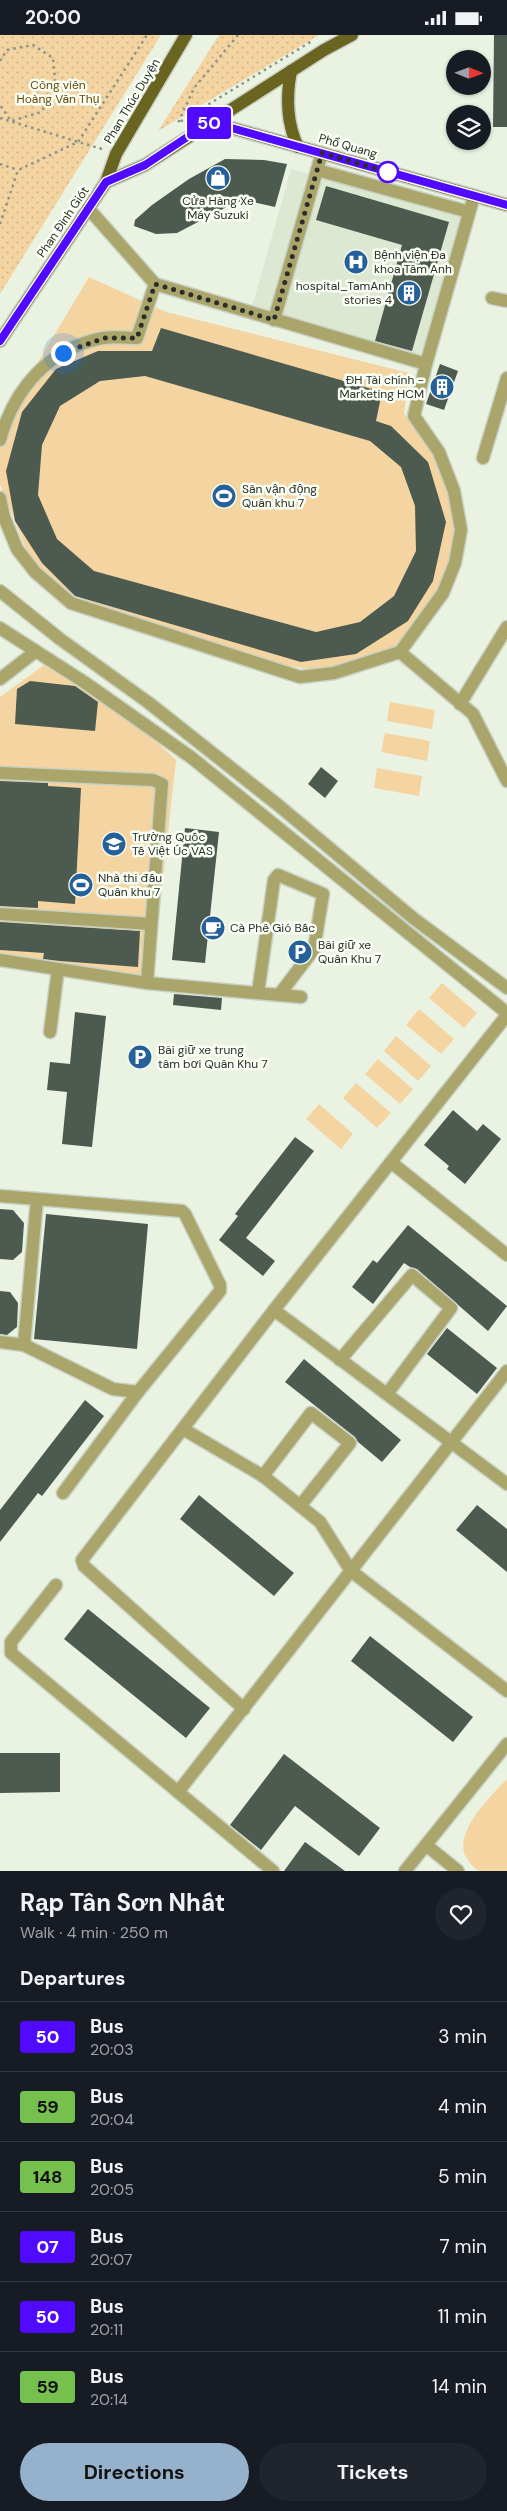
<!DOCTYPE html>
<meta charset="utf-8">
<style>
:root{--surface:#171b24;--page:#20242c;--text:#f1f3f6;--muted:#9ea1a6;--line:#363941;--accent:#95b1cc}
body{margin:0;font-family:"DM Sans",sans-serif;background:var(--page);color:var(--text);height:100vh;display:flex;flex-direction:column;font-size:19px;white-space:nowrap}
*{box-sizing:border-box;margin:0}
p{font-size:16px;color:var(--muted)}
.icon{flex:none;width:28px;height:28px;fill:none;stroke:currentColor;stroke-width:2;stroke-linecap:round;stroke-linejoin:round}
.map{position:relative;height:1836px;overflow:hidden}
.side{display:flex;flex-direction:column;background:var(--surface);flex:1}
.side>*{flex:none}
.badge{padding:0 10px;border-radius:4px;font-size:18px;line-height:32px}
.needle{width:32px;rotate:91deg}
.tools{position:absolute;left:446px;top:15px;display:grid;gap:10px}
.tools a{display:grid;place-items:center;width:45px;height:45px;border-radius:50%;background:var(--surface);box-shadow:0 1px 4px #0004;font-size:25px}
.you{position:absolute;width:25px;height:25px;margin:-12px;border:4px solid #fff;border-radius:50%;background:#1a73e8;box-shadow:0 0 0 8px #1a73e833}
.map>.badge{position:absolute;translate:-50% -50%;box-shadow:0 0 0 2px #fff}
h2{padding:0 20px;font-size:19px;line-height:45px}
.round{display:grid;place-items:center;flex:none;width:52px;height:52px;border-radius:26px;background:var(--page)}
.summary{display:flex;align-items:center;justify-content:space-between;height:85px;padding:0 20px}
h1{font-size:24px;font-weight:700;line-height:38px}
.primary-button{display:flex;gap:10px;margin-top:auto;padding:10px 20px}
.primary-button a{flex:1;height:58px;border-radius:30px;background:var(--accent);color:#111;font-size:20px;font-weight:700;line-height:58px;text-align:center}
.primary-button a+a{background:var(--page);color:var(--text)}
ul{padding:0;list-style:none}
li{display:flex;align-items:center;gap:15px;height:70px;padding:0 20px;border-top:1px solid var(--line)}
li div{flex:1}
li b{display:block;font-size:19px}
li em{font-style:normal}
li .badge{min-width:55px;font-weight:700;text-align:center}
.status{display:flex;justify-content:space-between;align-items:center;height:35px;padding:0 25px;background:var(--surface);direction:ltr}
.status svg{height:14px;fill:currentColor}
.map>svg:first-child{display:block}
.built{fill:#dce8d1}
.park{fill:url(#park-dots)}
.garden{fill:#f4d5a2}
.building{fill:#4c5a50;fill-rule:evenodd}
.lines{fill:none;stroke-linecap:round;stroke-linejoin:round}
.minor-casing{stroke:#c8d0c1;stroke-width:15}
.major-casing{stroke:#c8d0c1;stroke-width:15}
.path{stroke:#8d9387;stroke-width:2.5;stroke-dasharray:2.5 4;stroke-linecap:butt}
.minor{stroke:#a9a56b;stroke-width:12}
.major{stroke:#6a6421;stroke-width:12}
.line-casing{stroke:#fff;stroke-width:11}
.line{stroke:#4f0aff;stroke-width:8}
.walk{stroke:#2b2e28;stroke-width:5;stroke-dasharray:0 9}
.stop-dot{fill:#fff;stroke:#4f0aff;stroke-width:2.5}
.labels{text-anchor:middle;stroke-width:5;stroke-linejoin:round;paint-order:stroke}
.park-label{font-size:12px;fill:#674907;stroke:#f9fff4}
.street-label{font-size:12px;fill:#2b2e28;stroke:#f9fff4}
.poi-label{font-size:12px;fill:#2b2e28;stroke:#f9fff4;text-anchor:start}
</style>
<div class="status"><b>20:00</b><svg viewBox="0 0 49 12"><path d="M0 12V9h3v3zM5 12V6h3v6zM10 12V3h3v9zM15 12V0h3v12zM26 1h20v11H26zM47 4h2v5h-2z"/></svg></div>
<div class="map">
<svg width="507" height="1836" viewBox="0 0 507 1836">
<defs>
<pattern id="park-dots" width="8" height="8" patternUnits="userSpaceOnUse" patternTransform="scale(1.25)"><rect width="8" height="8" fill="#f4d5a2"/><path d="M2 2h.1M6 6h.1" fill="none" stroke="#d1b78c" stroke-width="1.8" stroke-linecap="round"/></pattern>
</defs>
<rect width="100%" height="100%" fill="#eaf3e2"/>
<!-- built -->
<polygon class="built" points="291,134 461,183 422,321 252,272"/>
<!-- park -->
<g class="park">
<polygon points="0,0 161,0 0,259"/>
<polygon points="219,0 319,0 158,96"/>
</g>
<!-- garden -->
<g class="garden">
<polygon points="89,242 166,277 409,338 404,379 439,417 461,495 443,558 400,617 334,638 239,623 120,585 80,562 70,559 65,554 35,537 0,449 0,412 20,357"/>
<path d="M44,630c48,26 92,57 132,95l-24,220 -152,-24v-259z"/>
<polygon points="390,667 435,675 432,694 387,686"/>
<polygon points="385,698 430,706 427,726 381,717"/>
<polygon points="377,733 422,741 419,761 374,753"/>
<polygon points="442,948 477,978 464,993 429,963"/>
<polygon points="419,974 454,1004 441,1019 406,990"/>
<polygon points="396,1001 431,1031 418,1046 384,1016"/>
<polygon points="378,1024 413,1054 400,1069 365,1039"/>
<polygon points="356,1048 391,1078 377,1093 343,1063"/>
<polygon points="319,1069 353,1099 341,1114 306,1084"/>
<path d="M507,1744v92c-8,0 -20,0 -27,0 -6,-2 -11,-9 -14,-14 -13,-25 25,-61 41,-78z"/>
</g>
<!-- building -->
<g class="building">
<polygon points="494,0 507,0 507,92 493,92"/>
<polygon points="225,124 264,125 287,129 275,172 249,166 236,167 177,198 156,199 134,191 135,185 152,170 189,144"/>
<polygon points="326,151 449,187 412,316 375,306 402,210 316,185"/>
<path d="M161,293l221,64 -6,29 15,5 37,36 18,60 -13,59 -25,40 -52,33 -55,8 -226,-66 -33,-33 -27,-42 -9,-50 16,-59 34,-43 42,-18h54zM145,341l225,65 31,26 14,39 1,45 -22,45 -34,26 -44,10 -222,-61 -37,-32 -19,-44 4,-50 18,-39 40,-25z"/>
<polygon points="440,329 458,336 444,375 426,369"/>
<polygon points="30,646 75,651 98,667 95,696 15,689 17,654"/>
<polygon points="321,732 338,746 325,763 308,749"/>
<polygon points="0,746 48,748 48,751 81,753 75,869 38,866 38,873 0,871"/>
<polygon points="185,793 219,797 205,928 172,925"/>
<polygon points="0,887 140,896 138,932 60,926 43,924 44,918 0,915"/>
<polygon points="174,959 222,963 221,975 173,970"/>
<polygon points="75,977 106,981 92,1112 62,1109 67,1057 47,1055 50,1027 70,1029"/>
<polygon points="453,1075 477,1096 483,1089 501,1104 465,1149 447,1134 449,1131 424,1110"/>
<polygon points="295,1102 314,1116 246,1203 275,1226 263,1241 219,1205 238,1181 235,1179"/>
<polygon points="0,1174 13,1175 24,1188 22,1217 13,1225 0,1224"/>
<polygon points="46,1179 148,1189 137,1314 34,1304"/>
<polygon points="408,1190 507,1271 488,1296 417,1234 410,1232 404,1228 373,1269 352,1252 373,1225 377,1228"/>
<polygon points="0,1256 10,1257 18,1268 17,1292 7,1300 0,1299"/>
<polygon points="447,1293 497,1333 477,1359 427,1319"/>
<polygon points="304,1324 401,1405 382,1427 358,1407 355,1402 285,1347"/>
<polygon points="85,1365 104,1381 42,1461 38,1458 0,1507 0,1475"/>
<polygon points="199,1460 294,1538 274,1561 180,1484"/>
<polygon points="477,1470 507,1494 507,1537 456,1495"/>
<polygon points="88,1574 210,1673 186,1703 64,1604"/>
<polygon points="370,1601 473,1682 453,1707 351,1626"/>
<polygon points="0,1718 60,1718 60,1757 0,1758"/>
<polygon points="284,1719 380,1793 359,1821 295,1771 261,1815 230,1790"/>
<polygon points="305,1807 345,1836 284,1836"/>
</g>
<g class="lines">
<defs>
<g id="minor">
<polyline points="317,135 469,177"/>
<polyline points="88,173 155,249 426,329"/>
<polyline points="492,263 507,266"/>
<polyline points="274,285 322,118"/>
<path d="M0,405c14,-51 49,-92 103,-102 11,-2 23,0 34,0l18,-54"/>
<polyline points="483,423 507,343"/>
<polyline points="0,463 4,482 17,514 35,537 71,568 300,642 334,638 400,617 443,558 455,528 461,495 454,456 439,417 414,381 426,329 474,161"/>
<polyline points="0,556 60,604 149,668 278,770 413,883 507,953"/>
<polyline points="0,593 84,647 192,723 507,978"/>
<polyline points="400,617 473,679 507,746"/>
<polyline points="0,644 36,616"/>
<polyline points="460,669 507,592"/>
<polyline points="0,738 153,745 162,749 147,948"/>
<polyline points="0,879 151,889"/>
<polyline points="0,925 147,948 301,962"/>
<polyline points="258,958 274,845 278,840 323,859 314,914 279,960"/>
<polyline points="50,997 58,934"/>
<polyline points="392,1128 507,1220"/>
<polyline points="0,1161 37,1164 24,1310"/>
<polyline points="37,1164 182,1176 185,1179 220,1250 220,1256 138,1357 63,1458"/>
<polyline points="274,1275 507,1449"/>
<polyline points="0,1307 24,1310 113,1354 138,1357"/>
<polyline points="340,1325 412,1240 451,1273 387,1359"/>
<polyline points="183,1394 263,1441 320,1487 351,1536 507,1656"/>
<polyline points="263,1441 311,1378 350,1408 300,1471"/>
<polyline points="56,1550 11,1607 11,1618 273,1836"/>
<polyline points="244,1674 84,1531 82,1525 274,1275 507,980"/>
<polyline points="178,1757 507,1336"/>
<polyline points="426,1810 458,1836"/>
<polyline points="405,1836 507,1709"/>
</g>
<g id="major">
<path d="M291,36c-5,26 -5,51 7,76"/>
<polyline points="210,87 507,170"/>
<polyline points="106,147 116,119 186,0"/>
<polyline points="0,306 106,147 145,130 324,15 352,0"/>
</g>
</defs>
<!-- minor casing -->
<use href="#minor" class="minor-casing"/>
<!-- major casing -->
<use href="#major" class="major-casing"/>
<!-- path -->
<g class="path">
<polyline points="238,0 194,53 178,88 312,6"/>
<polyline points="0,26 7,15 33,10 53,23 56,55 41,77 11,86 0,70"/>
<polyline points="0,83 105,115"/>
<polyline points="0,129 18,135"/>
<polyline points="0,189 18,135 78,107 147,0"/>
</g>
<!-- minor -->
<use href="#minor" class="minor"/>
<!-- major -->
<use href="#major" class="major"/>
</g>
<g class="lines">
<defs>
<polyline id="line" points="0,306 106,147 145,130 210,87 507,170"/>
</defs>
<!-- line casing -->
<use href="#line" class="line-casing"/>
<!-- line -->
<use href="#line" class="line"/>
<!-- walk -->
<polyline class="walk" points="63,318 104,303 137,303 155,249 274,285 322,118 388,137"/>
</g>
<!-- icons -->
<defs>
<symbol id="shop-disc" viewBox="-11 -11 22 22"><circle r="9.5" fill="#256098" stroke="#f9fff4"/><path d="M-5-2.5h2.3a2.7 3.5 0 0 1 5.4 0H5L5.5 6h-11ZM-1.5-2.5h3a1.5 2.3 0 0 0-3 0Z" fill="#fff"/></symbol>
<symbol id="hospital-disc" viewBox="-11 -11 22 22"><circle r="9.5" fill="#256098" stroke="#f9fff4"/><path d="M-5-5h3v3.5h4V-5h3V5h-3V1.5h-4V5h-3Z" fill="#fff"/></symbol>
<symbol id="building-disc" viewBox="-11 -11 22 22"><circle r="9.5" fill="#256098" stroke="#f9fff4"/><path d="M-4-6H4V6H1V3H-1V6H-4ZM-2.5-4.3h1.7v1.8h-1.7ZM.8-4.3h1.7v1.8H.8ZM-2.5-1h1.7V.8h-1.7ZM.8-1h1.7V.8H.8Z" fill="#fff"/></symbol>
<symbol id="stadium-disc" viewBox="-11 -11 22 22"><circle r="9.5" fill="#256098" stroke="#f9fff4"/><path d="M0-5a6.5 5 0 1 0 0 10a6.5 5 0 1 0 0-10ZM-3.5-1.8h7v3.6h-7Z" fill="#fff"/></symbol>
<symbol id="school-disc" viewBox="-11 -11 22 22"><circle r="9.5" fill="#256098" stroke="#f9fff4"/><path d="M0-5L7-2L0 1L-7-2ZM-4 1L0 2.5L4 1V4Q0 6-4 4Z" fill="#fff"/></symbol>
<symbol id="cafe-disc" viewBox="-11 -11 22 22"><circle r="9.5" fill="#256098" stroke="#f9fff4"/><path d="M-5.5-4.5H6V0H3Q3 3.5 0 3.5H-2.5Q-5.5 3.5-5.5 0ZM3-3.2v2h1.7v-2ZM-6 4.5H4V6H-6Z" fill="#fff"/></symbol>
<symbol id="parking-disc" viewBox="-11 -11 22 22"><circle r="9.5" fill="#256098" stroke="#f9fff4"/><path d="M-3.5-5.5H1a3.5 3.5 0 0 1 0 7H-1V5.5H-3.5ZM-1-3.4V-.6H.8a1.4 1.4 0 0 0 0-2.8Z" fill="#fff"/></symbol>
</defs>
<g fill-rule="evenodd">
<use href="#shop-disc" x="204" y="129" width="28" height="28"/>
<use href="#hospital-disc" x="342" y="213" width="28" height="28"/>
<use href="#building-disc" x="395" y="244" width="28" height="28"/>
<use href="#building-disc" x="428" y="338" width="28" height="28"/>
<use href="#stadium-disc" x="210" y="447" width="28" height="28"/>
<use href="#school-disc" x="100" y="795" width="28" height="28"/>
<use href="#stadium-disc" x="67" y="836" width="28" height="28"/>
<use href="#cafe-disc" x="199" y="879" width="28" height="28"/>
<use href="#parking-disc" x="286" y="903" width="28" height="28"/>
<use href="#parking-disc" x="126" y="1008" width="28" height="28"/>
</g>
<!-- markers -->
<circle class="stop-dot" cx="388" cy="137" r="10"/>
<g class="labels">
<!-- park labels -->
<g class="park-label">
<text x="58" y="54">Công viên<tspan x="58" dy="14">Hoàng Văn Thụ</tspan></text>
</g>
<!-- street labels -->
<g class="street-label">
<text transform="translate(132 66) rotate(-59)" y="4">Phan Thúc Duyện</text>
<text transform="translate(348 111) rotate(16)" y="4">Phổ Quang</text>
<text transform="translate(63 187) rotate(-56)" y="4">Phan Đình Giót</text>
</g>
<!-- poi labels -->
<g class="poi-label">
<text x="218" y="170" text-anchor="middle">Cửa Hàng Xe<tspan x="218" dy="14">Máy Suzuki</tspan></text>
<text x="374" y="224">Bệnh viện Đa<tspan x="374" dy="14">khoa Tâm Anh</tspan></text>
<text x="392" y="255" text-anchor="end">hospital_TamAnh<tspan x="392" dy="14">stories 4</tspan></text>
<text x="424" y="349" text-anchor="end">ĐH Tài chính -<tspan x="424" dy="14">Marketing HCM</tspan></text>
<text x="242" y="458">Sân vận động<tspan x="242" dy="14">Quân khu 7</tspan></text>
<text x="132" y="806">Trường Quốc<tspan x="132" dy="14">Tế Việt Úc VAS</tspan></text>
<text x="98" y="847">Nhà thi đấu<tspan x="98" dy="14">Quân khu 7</tspan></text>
<text x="230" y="897">Cà Phê Gió Bấc</text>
<text x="318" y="914">Bãi giữ xe<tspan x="318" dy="14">Quân Khu 7</tspan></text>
<text x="158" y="1019">Bãi giữ xe trung<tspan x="158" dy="14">tâm bơi Quân Khu 7</tspan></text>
</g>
</g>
</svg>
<div class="tools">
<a><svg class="needle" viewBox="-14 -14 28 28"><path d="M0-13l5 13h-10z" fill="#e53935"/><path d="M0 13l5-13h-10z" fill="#9ea1a6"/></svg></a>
<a><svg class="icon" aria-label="layers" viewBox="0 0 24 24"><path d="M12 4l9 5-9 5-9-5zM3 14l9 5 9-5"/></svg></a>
</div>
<div class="you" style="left:63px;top:318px"></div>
<b class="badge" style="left:209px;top:88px;background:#4f0aff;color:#fff">50</b>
</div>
<section class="side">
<div class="summary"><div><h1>Rạp Tân Sơn Nhất</h1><p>Walk · 4 min · 250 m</p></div><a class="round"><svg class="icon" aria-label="heart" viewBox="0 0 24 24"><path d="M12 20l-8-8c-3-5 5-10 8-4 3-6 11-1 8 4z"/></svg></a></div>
<h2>Departures</h2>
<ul>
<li><span class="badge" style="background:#4f0aff;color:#fff">50</span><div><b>Bus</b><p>20:03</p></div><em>3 min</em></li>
<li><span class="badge" style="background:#76c04d;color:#111">59</span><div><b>Bus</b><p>20:04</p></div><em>4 min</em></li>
<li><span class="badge" style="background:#76c04d;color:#111">148</span><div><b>Bus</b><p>20:05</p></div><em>5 min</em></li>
<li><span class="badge" style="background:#4f0aff;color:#fff">07</span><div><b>Bus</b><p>20:07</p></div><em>7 min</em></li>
<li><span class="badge" style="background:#4f0aff;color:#fff">50</span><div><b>Bus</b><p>20:11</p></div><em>11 min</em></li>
<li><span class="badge" style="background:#76c04d;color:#111">59</span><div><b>Bus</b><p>20:14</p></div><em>14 min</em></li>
</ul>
<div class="primary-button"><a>Directions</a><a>Tickets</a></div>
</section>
